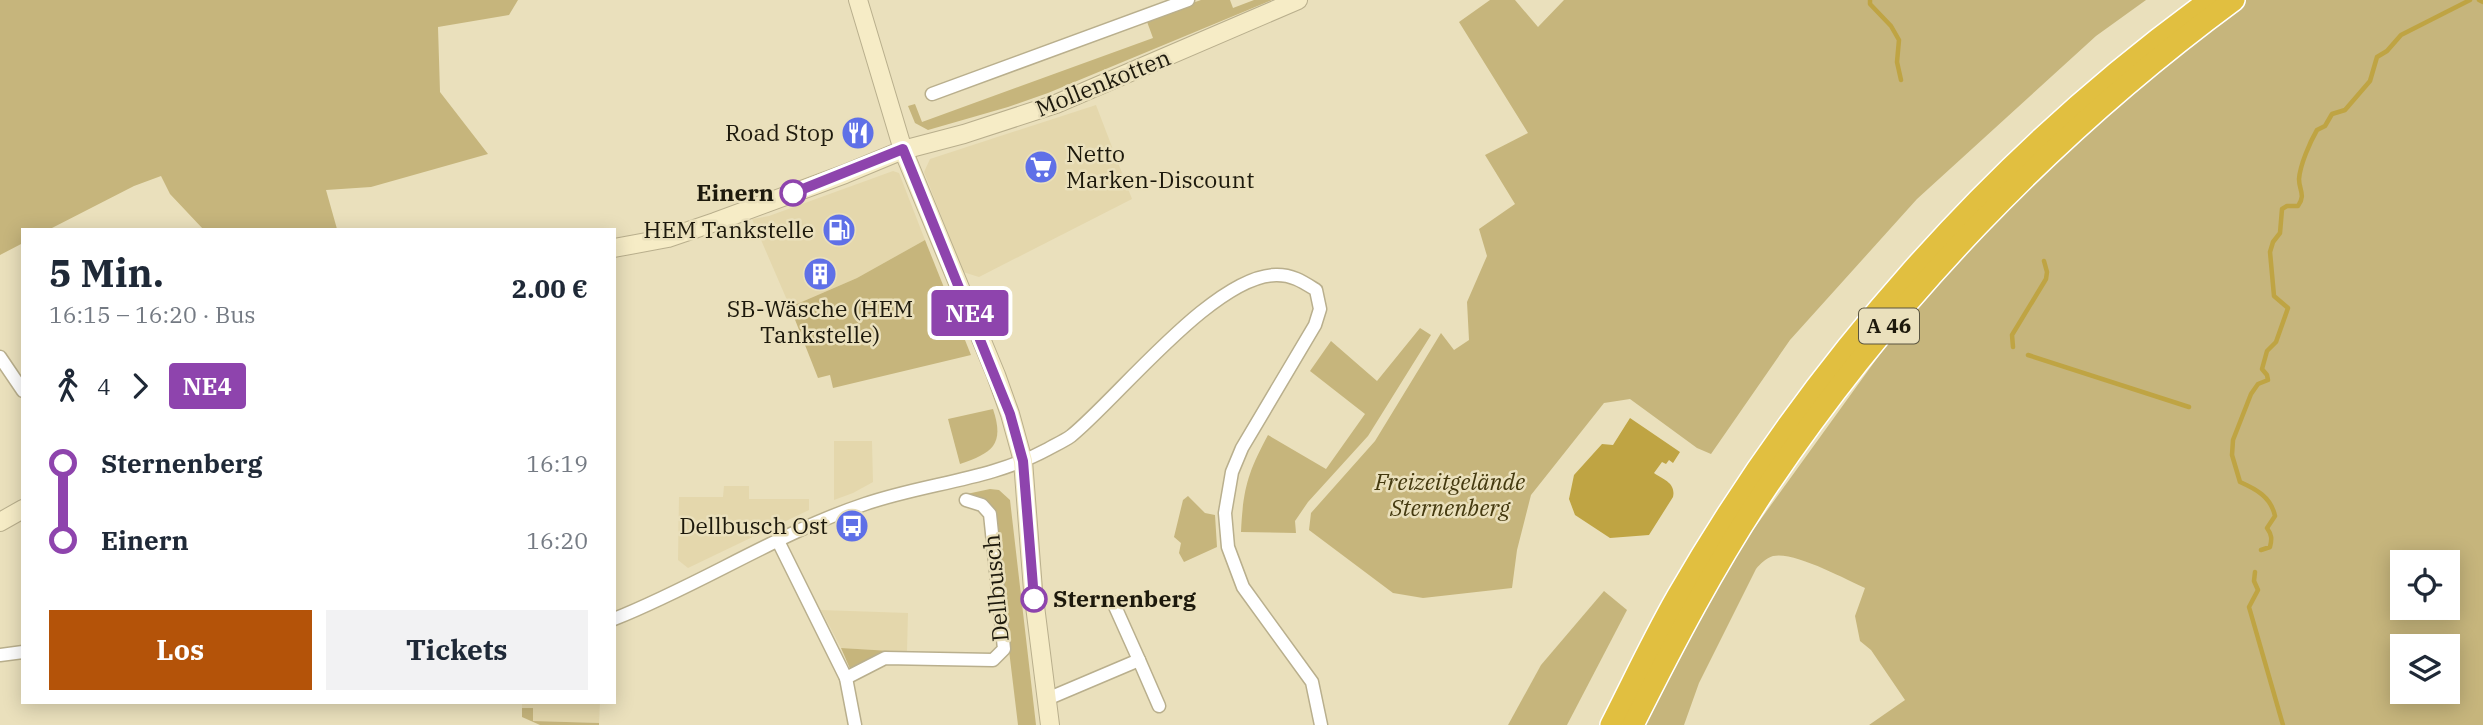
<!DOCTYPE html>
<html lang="de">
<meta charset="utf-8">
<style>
:root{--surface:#fff;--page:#f2f2f3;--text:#1f2937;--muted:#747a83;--accent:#b45309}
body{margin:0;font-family:"IBM Plex Serif",serif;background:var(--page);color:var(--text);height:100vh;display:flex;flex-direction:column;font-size:26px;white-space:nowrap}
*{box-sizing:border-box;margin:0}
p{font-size:23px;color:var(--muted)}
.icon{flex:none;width:38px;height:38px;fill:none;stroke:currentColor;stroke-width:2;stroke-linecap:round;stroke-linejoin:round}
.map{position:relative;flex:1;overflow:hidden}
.drawer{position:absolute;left:21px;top:228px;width:595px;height:476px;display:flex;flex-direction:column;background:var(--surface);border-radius:0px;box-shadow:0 4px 18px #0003}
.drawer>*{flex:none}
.badge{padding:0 14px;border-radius:5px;font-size:24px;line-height:46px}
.tools{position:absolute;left:2390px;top:550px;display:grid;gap:14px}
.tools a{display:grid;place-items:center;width:70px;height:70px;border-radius:0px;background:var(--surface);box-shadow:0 4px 18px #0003;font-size:35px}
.map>.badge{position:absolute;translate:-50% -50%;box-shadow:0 0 0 4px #fff}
.legs{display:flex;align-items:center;gap:10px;height:77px;padding:0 28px;font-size:23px}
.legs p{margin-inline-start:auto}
.head{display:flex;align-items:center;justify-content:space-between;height:119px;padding:0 28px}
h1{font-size:38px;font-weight:800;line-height:52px}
.primary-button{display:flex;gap:14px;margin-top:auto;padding:14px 28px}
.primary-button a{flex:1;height:80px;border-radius:0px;background:var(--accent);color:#fff;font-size:28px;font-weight:800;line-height:80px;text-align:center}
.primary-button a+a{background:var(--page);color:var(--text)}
ul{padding:0 28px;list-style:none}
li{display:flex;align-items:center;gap:24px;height:77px;font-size:26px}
li i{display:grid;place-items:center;width:10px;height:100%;margin:0 9px;background:currentColor}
li i::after{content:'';width:18px;height:18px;margin:-9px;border:5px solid;border-radius:50%;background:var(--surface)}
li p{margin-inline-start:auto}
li:first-child i{background:linear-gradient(#0000 50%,currentColor 0)}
li:last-child i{background:linear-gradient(currentColor 50%,#0000 0)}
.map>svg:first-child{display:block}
.built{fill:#e4d7ac}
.green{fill:#c6b57c;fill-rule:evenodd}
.water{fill:#bfa443}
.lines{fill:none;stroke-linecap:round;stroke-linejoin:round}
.stream{stroke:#bfa443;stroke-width:4.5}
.street-casing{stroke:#b9af8d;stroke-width:15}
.secondary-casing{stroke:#b9af8d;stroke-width:20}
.highway-casing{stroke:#fff;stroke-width:24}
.street{stroke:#fff;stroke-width:12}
.secondary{stroke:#f6ecc6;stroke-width:18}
.highway{stroke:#e1bf40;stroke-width:21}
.line-1-casing{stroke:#fff;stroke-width:16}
.line-1{stroke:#8e44ad;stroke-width:10}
.stop-1-dot{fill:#fff;stroke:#8e44ad;stroke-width:3.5}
.labels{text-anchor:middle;stroke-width:5;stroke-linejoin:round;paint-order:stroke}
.shield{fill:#eae0bc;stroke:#5a5541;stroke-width:2}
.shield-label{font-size:21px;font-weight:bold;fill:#1d190c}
.street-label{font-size:23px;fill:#1d190c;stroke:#eae0bc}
.poi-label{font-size:23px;fill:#1d190c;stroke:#eae0bc;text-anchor:end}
.stop-label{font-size:23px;font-weight:bold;fill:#1d190c;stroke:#eae0bc;text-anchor:end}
.park-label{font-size:23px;font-style:italic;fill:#44390f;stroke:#eae0bc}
</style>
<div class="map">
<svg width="2483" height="725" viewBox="0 0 2483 725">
<rect width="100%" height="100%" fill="#eae0bc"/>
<!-- built -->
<g class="built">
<polygon points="1096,105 1132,199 979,277 963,272 924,172 930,159"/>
<polygon points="893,171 899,173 925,240 857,278 790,307 752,219 769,216"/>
<polygon points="834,441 872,441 873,482 853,493 834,500"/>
<polygon points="724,486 749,486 749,499 809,499 809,510 688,568 678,560 679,497 723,497"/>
<polygon points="821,610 908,613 907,652 841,648"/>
<polygon points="522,702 600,702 599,723 533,721 533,709 522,708"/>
</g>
<!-- green -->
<g class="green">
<polygon points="0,0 518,0 509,15 438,27 440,92 488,154 371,187 326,190 337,229 203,229 170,194 161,176 134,186 50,229 23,229 23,243 0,255"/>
<polygon points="1201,0 1230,0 1233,8 1254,0 1272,0 1048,93 1008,107 928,130 915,123 908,106 915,104 922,122 1153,38 1146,19"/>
<polygon points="1490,0 1515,0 1538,27 1564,0 2146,0 2096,36 1917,199 1790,340 1711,454 1697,448 1630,399 1604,403 1531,495 1517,550 1512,588 1423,598 1393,593 1309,530 1311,513 1375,441 1441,333 1454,350 1469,340 1467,302 1487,256 1479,229 1515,204 1485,155 1528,133 1459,22"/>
<path d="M2242,0h241v725h-614l36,-25 -34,-50 -11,-9 -5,-25 10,-28c-20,-9 -71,-37 -92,-32 -7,2 -13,8 -17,13l-57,114 -15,42h-42l90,-166 190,-263 90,-95 170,-157zM2403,562h45v45h-45zM2403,646h45v45h-45z"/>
<polygon points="925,240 971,355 833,388 830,375 818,378 790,307 857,278"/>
<path d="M1420,328l11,7 -63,101 -60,66 -13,19 1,12 -55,-1c2,-43 7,-60 27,-97l58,34 39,-55 -55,-43 21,-30 46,40z"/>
<path d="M993,409c12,36 -1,44 -33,55l-12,-45z"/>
<polygon points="990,489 999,490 1010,500 1036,725 1018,725 992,509 980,497 962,495"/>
<polygon points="1188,496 1205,513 1215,515 1217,547 1184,562 1179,553 1181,543 1174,537 1183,500"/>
<polygon points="1604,591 1627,610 1567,725 1508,725 1541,665"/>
<polygon points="841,648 907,652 907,654 851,671"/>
<polygon points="522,708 533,708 533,721 599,723 599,725 540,725 522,717"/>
</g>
<!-- water -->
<path class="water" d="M1630,418l50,34 -7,11 -4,-3 -3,4 -4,-2 -8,11c10,7 22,10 19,24l-24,38 -39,3 -35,-23 -6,-16 5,-24 28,-31 11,1z"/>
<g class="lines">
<!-- stream -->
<g class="stream">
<polyline points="1870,0 1870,4 1891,26 1899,40 1897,62 1901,80"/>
<polyline points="2479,0 2483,2"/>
<polyline points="2013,347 2012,335 2046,279 2047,272 2044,261"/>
<polyline points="2028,355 2189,407"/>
<path d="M2261,550l9,-3c2,-8 2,-12 -3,-19l8,-12c-4,-19 -19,-27 -35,-34l-8,-27 1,-15 18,-46 7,-10 10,-4 -1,-5 -5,-6 5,-18 9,-9 12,-34 -14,-12 -4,-44 3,-10 7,-9 2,-24 5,-3h11c8,-11 1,-16 1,-27 1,-14 11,-37 18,-49l8,-4 7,-12 13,-4 25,-29 7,-24 10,-6 14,-16 69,-35"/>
<polyline points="2255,572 2254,581 2258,590 2249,607 2283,725"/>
</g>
<defs>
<g id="street">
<polyline points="932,94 1188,0"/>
<polyline points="0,357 23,391"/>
<polyline points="778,541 846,678 855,725"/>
<path d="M614,619c86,-34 164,-86 251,-115 61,-21 126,-24 183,-55 7,-4 16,-8 23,-13 47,-38 144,-162 206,-161 16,0 26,7 39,15l4,19 -5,16 -73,123 -10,24 -7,41 3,34 15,40 69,95 9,43"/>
<polyline points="0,655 23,652"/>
<polyline points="1139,660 1159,706"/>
<polyline points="846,678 885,658 993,660 1004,649 990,514 982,505 966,500"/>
<polyline points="1047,699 1139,660 1113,602"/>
</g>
<g id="secondary">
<polyline points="858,0 903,150 996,375 1010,414 1023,461 1033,590 1050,725"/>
<polyline points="614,248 668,238 715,222 845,174 903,150 964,134 1056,104 1298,0"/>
<polyline points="0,522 23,509"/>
</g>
<g id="highway">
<path d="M1611,725c22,-43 42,-86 66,-128 133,-231 316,-440 533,-597"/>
<path d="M1633,725c40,-80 82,-160 132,-235 126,-188 287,-356 469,-490"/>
</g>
</defs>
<!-- street casing -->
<use href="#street" class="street-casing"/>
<!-- secondary casing -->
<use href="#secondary" class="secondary-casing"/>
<!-- highway casing -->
<use href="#highway" class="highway-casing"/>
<!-- street -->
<use href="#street" class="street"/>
<!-- secondary -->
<use href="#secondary" class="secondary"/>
<!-- highway -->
<use href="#highway" class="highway"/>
</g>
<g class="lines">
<defs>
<polyline id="line-1" points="793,193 903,149 1010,414 1023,461 1034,599"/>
</defs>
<!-- line-1 casing -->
<use href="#line-1" class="line-1-casing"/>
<!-- line-1 -->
<use href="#line-1" class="line-1"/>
</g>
<!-- icons -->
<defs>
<symbol id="restaurant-disc" viewBox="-11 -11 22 22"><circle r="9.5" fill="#5f70e7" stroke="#eae0bc"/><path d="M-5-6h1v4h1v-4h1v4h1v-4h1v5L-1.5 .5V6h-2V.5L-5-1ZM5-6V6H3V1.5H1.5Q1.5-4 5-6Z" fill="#fff"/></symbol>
<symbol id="supermarket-disc" viewBox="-11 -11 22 22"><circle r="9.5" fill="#5f70e7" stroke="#eae0bc"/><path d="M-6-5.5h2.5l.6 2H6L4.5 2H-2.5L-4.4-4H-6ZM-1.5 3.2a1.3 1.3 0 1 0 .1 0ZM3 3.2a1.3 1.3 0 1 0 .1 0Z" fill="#fff"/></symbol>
<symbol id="fuel-disc" viewBox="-11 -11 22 22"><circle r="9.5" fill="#5f70e7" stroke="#eae0bc"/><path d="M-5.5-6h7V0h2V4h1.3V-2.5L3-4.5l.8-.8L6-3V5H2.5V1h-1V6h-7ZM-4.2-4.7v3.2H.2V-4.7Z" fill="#fff"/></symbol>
<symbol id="building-disc" viewBox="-11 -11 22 22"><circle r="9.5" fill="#5f70e7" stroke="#eae0bc"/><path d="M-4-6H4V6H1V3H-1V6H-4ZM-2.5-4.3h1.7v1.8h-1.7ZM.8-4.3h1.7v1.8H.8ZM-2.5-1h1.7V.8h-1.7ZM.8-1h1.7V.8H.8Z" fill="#fff"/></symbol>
<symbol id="bus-disc" viewBox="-11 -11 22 22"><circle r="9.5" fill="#5f70e7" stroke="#eae0bc"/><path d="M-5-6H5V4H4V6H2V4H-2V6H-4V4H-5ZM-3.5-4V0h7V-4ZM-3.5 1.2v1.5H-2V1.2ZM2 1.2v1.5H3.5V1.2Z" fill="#fff"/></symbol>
</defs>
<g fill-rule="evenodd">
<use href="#restaurant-disc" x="839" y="114" width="38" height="38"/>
<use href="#supermarket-disc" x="1022" y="148" width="38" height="38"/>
<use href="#fuel-disc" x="820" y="211" width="38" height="38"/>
<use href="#building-disc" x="801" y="255" width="38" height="38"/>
<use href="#bus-disc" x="833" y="507" width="38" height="38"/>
</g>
<!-- markers -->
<g class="stop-1-dot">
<circle cx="793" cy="193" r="12"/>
<circle cx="1034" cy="599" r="12"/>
</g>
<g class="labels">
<!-- shield labels -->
<rect class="shield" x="1859" y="308.5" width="60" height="35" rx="5"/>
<g class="shield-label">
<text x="1889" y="333">A 46</text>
</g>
<!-- street labels -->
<g class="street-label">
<text transform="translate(1103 83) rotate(-22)" y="8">Mollenkotten</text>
<text transform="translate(996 588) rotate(-95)" y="8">Dellbusch</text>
</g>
<!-- poi labels -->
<g class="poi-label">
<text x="834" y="141">Road Stop</text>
<text x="1066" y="162" text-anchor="start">Netto<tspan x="1066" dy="26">Marken-Discount</tspan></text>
<text x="814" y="238">HEM Tankstelle</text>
<text x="820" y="317" text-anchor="middle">SB-Wäsche (HEM<tspan x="820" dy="26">Tankstelle)</tspan></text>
<text x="828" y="534">Dellbusch Ost</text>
</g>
<!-- stop labels -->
<g class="stop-label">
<text x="774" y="201">Einern</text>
<text x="1053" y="607" text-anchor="start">Sternenberg</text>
</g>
<!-- park labels -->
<g class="park-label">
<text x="1450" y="490">Freizeitgelände<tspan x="1450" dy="26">Sternenberg</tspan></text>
</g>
</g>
</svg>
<div class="tools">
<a><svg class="icon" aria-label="locate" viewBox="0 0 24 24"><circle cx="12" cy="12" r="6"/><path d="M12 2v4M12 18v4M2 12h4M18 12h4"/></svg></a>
<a><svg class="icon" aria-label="layers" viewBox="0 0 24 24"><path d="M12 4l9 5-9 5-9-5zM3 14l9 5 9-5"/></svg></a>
</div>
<b class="badge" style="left:970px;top:313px;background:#8e44ad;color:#fff">NE4</b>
<section class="drawer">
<div class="head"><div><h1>5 Min.</h1><p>16:15 – 16:20 · Bus</p></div><b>2.00 €</b></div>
<div class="legs"><svg class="icon" aria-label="walk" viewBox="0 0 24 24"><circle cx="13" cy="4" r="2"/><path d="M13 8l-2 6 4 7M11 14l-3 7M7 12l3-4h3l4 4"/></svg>4<svg class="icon" aria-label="forward" viewBox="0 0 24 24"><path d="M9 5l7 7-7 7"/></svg><b class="badge" style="background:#8e44ad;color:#fff">NE4</b></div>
<ul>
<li><i style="color:#8e44ad"></i><b>Sternenberg</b><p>16:19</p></li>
<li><i style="color:#8e44ad"></i><b>Einern</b><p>16:20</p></li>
</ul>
<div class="primary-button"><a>Los</a><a>Tickets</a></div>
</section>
</div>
